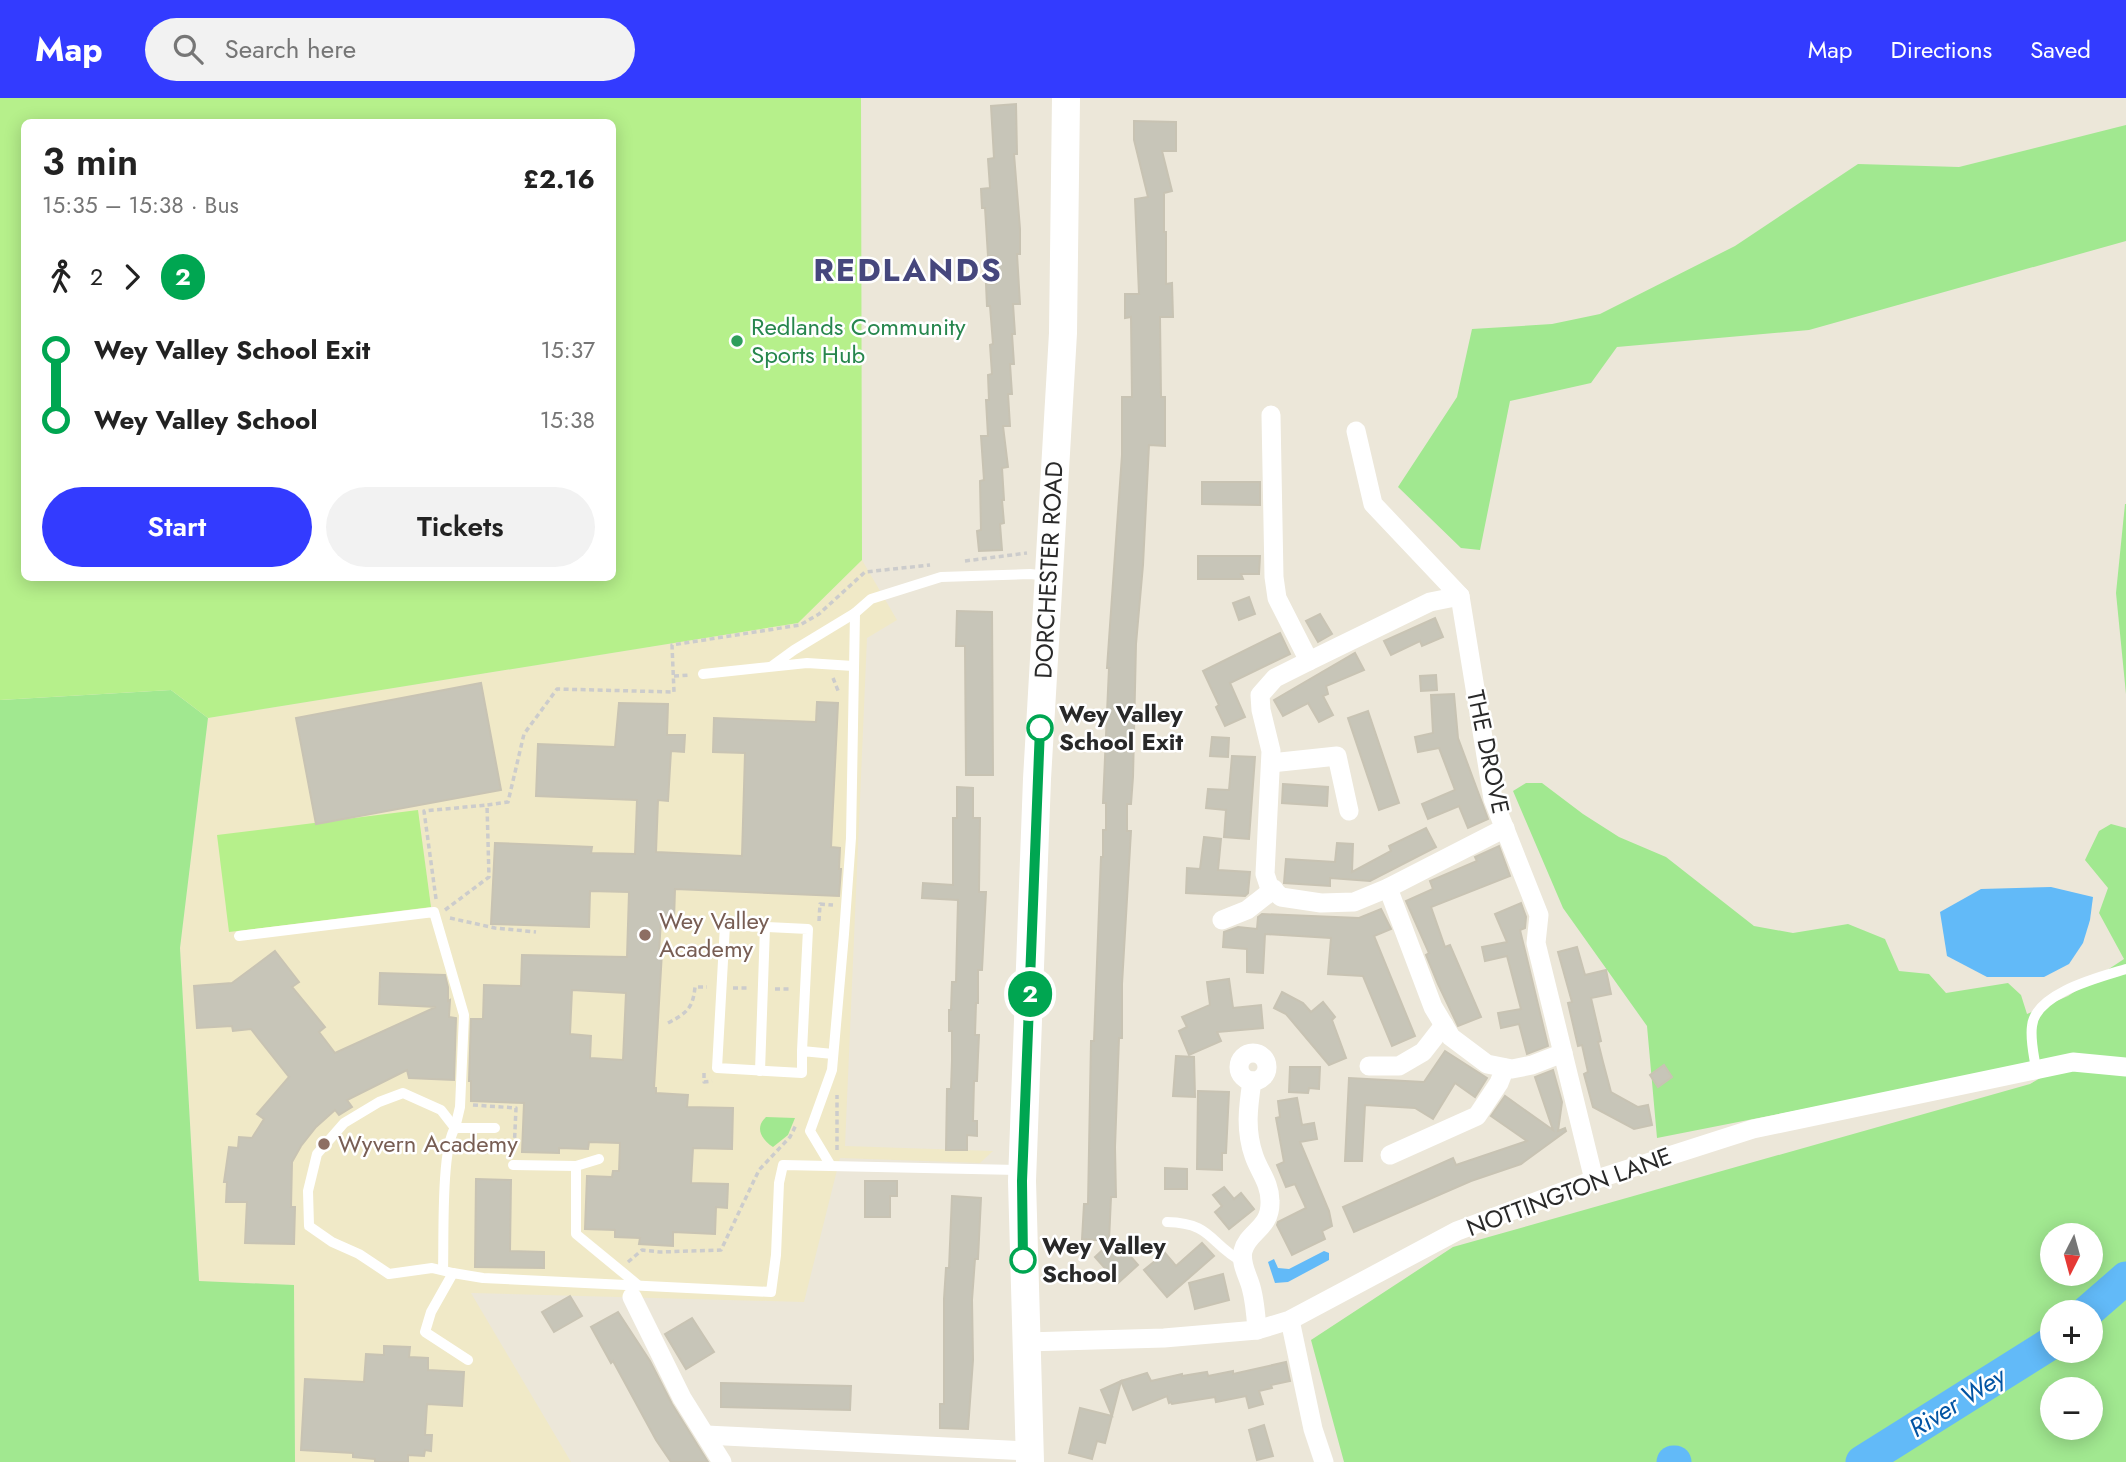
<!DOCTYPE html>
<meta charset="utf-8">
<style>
:root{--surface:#fff;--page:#f2f2f2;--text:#222;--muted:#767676;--accent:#333bff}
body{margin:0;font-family:Jost,sans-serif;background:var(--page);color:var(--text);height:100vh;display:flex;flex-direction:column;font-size:26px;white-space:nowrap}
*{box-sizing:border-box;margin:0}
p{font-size:23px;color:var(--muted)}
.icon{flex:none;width:38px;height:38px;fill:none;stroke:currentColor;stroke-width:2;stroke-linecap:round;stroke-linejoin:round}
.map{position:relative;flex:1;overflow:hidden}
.sheet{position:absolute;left:21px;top:21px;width:595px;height:462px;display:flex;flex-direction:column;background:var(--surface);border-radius:10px;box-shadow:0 4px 18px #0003}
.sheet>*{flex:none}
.badge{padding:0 14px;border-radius:23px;font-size:24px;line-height:46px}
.needle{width:46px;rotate:186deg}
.fabs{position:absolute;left:2040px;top:1125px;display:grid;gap:14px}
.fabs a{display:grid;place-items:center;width:63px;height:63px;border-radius:50%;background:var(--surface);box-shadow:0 4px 18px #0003;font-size:35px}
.map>.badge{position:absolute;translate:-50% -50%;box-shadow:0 0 0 4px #fff}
.legs{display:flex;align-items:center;gap:10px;height:77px;padding:0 21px;font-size:23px}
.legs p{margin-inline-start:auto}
.summary{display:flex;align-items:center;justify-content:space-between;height:119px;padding:0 21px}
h1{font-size:38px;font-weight:600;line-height:52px}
.action{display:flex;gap:14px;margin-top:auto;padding:14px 21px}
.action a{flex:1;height:80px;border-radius:42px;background:var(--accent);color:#fff;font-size:28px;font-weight:600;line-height:80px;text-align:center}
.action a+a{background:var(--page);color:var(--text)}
ul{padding:0 21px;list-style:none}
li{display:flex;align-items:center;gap:24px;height:70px;font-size:26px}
li i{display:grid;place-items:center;width:10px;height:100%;margin:0 9px;background:currentColor}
li i::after{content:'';width:18px;height:18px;margin:-9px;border:5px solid;border-radius:50%;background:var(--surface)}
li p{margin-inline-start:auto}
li:first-child i{background:linear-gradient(#0000 50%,currentColor 0)}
li:last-child i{background:linear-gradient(currentColor 50%,#0000 0)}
header{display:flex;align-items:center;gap:42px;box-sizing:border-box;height:98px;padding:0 35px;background:var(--accent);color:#fff}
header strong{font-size:33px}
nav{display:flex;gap:38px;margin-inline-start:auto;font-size:24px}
.search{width:490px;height:63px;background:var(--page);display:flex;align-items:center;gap:18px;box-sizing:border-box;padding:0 24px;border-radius:38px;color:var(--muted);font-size:26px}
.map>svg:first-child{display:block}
.education{fill:#f0e9c7}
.green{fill:#a1e890;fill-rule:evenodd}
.pitch{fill:#b6f08b;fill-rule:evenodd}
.water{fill:#62baf8}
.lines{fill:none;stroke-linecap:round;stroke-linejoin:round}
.river{stroke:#62baf8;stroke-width:33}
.building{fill:#c7c5b8;stroke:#c8c3b3;stroke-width:2;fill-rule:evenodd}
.path{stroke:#ccc;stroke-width:3.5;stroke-dasharray:5 3.5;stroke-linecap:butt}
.service{stroke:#fff;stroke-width:10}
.minor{stroke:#fff;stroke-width:19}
.secondary{stroke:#fff;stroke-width:28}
.line-1-casing{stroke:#fff;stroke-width:16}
.line-1{stroke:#00a651;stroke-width:10}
.leisure-dot{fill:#2e9e5b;stroke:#fff;stroke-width:2.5}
.stop-1-dot{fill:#fff;stroke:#00a651;stroke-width:3.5}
.education-dot{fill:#8d6e63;stroke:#fff;stroke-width:2.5}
.labels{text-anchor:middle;stroke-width:5;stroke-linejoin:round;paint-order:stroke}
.leisure-label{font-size:24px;fill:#27864d;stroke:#fff;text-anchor:start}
.street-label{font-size:24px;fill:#292929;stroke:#fff}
.stop-label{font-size:24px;font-weight:bold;fill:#292929;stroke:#fff;text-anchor:start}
.education-label{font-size:24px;fill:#785e54;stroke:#fff;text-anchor:start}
.water-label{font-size:26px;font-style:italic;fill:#0354a3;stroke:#fff}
.district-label{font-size:32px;font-weight:bold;letter-spacing:2px;fill:#46477d;stroke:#fff}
</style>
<header>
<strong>Map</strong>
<div class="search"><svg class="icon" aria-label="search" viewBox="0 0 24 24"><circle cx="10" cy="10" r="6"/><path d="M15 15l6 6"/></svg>Search here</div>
<nav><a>Map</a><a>Directions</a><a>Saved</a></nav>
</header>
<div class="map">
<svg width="2126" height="1364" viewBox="0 0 2126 1364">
<rect width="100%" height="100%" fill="#ece7d9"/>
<!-- education -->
<polygon class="education" points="862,462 897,522 867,540 845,1048 993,1053 980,1065 840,1060 804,1204 471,1195 571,1364 295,1364 294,1187 199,1184 180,850 208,620 798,525"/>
<!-- green -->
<g class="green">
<polygon points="2126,27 2126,143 1809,232 1617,249 1591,285 1510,303 1480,452 1461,450 1398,389 1457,299 1472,231 1552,226 1600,216 1735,148 1858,66 1959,69"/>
<polygon points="2125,406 2126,406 2126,596 2116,495"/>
<polygon points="171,592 208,620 180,850 199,1183 294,1187 295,1364 0,1364 0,602"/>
<path d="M1526,685h16l41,31 36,23 47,20 88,69 39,7 55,-9 37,15 14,32 30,3 17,19 62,-10 13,12 6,19 41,-18 56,-37 -25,-46 9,-25 -23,-28 14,-29 12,-7 15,4v634h-782l-33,-122 142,-93 577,-163 53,-30 -426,84 -10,-112 -84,-118 -50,-117zM2053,1138h38v38h-38zM2053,1214h38v39h-38zM2053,1292h38v38h-38z"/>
<path d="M766,1019l29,1 -7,17 -15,12c-11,-7 -19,-19 -7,-30z"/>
</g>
<!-- pitch -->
<g class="pitch">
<path d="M0,0h861l1,462 -64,63 -590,95 -37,-28 -171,10zM24,24h588v456h-588z"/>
<polygon points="418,712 431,809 229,834 217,737"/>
</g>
<!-- water -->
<g class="water">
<polygon points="2051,789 2093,799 2090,822 2083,845 2069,866 2044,879 1987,879 1947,858 1940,814 1981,791"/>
<polygon points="1324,1153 1329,1155 1329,1162 1288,1184 1275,1185 1268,1164 1274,1161 1278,1170 1289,1171"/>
</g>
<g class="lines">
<!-- river -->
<g class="river">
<polyline points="2087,1214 2126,1180"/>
<polyline points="1673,1364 1675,1364"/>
<polyline points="1862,1364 2053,1244"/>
</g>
</g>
<!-- building -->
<g class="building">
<polygon points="1016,6 1017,56 1014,56 1020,131 1020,156 1017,156 1020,206 1013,206 1015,236 1012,236 1014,266 1010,266 1012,296 1008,296 1010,328 1003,328 1008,369 1002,370 1004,402 1002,402 1004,425 1000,426 1002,452 979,453 977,433 981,432 980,383 984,382 981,338 988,338 986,302 989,302 988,277 992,276 990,247 993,246 990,208 987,208 986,186 996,186 994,158 988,158 985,110 982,110 981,91 990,90 988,61 994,60 991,8"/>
<polygon points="1134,23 1176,24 1176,53 1162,53 1172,93 1164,95 1164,134 1166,134 1166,186 1172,185 1173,219 1160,219 1161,299 1165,299 1165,348 1149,347 1143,467 1136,546 1133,679 1131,706 1127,706 1127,733 1131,733 1122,886 1122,940 1119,940 1115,1049 1116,1099 1111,1099 1109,1143 1082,1141 1084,1106 1088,1106 1091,943 1094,943 1101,759 1103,759 1103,732 1106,732 1106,705 1103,705 1109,570 1107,570 1122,357 1122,299 1132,299 1131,219 1125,220 1125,196 1139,196 1135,101 1148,99 1134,42"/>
<polygon points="1202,384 1260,384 1260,407 1202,406"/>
<polygon points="1198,458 1260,458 1259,476 1241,476 1243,481 1198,481"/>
<polygon points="1249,499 1255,516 1239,522 1233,505"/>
<polygon points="957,513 992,514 993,677 966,677 965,548 956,548"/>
<polygon points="1320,516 1332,536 1318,544 1306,523"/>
<polygon points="1435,520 1443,539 1422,548 1420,543 1391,557 1384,543"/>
<polygon points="1280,535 1290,556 1230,585 1245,619 1225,628 1216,609 1219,607 1203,573"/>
<polygon points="1355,555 1364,572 1326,588 1328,596 1323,598 1333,617 1319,624 1308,605 1283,618 1274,602"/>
<polygon points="1436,577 1437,592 1421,593 1420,578"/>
<polygon points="481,585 501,692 316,726 296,620"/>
<polygon points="1454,596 1458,640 1488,721 1468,730 1459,708 1428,721 1422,706 1455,692 1439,650 1418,654 1415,639 1433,635 1431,597"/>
<path d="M817,604l21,1 -7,144 9,1 -1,21h2l-2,27 -164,-7 -1,32 -13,-1 -2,32h3l-8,136h2v5l32,2 -1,12 46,1 -1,41 -39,-1 -2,35 37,1 -1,24 -11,-1 -1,27 -42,-2v14l-34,-2 1,-6 -25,-1v-7l-30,-1 2,-53 25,1 1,-6h6l1,-28 -31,-1 -1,7 -29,-1v5l-37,-1 2,-49 -53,-2v-20h-2l2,-62h12l1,-34 37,1 1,-31 105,2 2,-65 -39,-1 -1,36 -98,-3 4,-81 97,4 -1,6 44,1 2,-54 -101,-4 2,-52 77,3 4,-44 49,1 -1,31h18l-1,17 -13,-1 -3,50 -10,-1 -2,52 86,4 3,-103 -32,-1 1,-34 102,4zM572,892l54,3 -3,67 -33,-2 1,-22 -21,-2z"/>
<polygon points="1368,613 1399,705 1379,712 1348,620"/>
<polygon points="1212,639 1229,640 1228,659 1210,658"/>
<polygon points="1232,658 1255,659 1249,741 1224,739 1226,712 1206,710 1208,691 1229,692"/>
<polygon points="1283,686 1328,689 1327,708 1282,705"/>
<polygon points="957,689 973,690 973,720 980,720 979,794 986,794 982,872 978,872 978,905 976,905 975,937 979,937 978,958 977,983 974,983 973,1023 977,1023 977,1038 967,1037 967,1052 946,1052 947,991 951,991 952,962 952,933 949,933 949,912 951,912 952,884 956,884 958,802 922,800 923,785 953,787 953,720 957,720"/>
<polygon points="1426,730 1436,749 1370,783 1330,780 1330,788 1284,785 1286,761 1335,764 1337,745 1353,746 1352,774 1391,753 1389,748"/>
<polygon points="1204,739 1221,741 1218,772 1250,774 1248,795 1245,798 1186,795 1187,770 1200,771"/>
<polygon points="1499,748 1510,778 1431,809 1445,849 1450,847 1481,919 1458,928 1438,886 1426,857 1429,855 1406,803 1433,791 1430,783 1477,763 1475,759"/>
<polygon points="1521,805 1526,819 1525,830 1520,832 1548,948 1527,956 1519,926 1501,930 1498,915 1521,911 1507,858 1485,863 1482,849 1507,844 1495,816"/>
<polygon points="1381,811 1391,831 1374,838 1415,938 1392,948 1363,878 1328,876 1331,840 1265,836 1263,875 1247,874 1247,851 1223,849 1224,834 1238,829 1257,831 1258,819 1262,816 1359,820"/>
<polygon points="1577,849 1585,877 1606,872 1611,896 1591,900 1601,943 1598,944 1603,964 1611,994 1638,1009 1648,1007 1652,1027 1634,1031 1593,1009 1584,976 1588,974 1582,947 1578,948 1568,905 1572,904 1558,854"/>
<polygon points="275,853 299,884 292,889 325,929 319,934 335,955 436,909 379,906 380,875 445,877 448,889 448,903 450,902 449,919 456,920 454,982 409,980 407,972 347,1002 352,1009 339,1017 335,1012 316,1029 301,1048 292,1064 291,1109 295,1109 294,1146 245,1145 247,1104 226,1104 227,1084 224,1084 229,1049 238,1050 239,1039 252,1040 264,1021 257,1016 289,979 251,931 233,933 232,928 197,930 194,888 232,885"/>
<polygon points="1229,881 1233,910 1261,907 1263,930 1217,934 1221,943 1189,957 1179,933 1187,929 1182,919 1210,907 1207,884"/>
<polygon points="1282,894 1303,905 1311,914 1323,904 1335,919 1332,922 1346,960 1329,967 1286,916 1274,910"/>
<polygon points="1445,953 1487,980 1475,999 1455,985 1433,1021 1415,1010 1365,1007 1362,1063 1345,1063 1349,980 1424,984"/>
<polygon points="1176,958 1194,959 1195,999 1173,998"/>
<polygon points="1664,967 1672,979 1658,989 1650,977"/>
<polygon points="1290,969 1320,969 1319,991 1309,990 1308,995 1289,994"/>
<polygon points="1553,972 1562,1004 1558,1033 1565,1030 1566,1033 1521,1066 1471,1083 1354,1134 1343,1109 1453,1060 1456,1067 1527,1043 1491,1018 1505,998 1553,1032 1535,979"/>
<polygon points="1198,993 1229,994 1226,1055 1222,1055 1222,1072 1197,1071"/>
<polygon points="1297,1000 1302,1027 1314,1025 1317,1041 1300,1044 1329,1113 1332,1128 1322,1133 1325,1141 1292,1157 1277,1127 1278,1124 1306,1110 1295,1086 1286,1089 1277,1067 1284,1064 1276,1020 1280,1019 1278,1003"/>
<polygon points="1165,1070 1187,1071 1187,1091 1165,1091"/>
<polygon points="476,1081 511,1082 510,1153 544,1154 544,1170 475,1169"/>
<polygon points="865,1083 897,1083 897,1098 890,1098 890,1119 865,1119"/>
<polygon points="1224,1089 1234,1101 1241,1095 1254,1111 1229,1131 1215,1114 1222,1108 1213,1097"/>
<polygon points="952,1098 981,1100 978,1161 975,1161 972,1202 973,1262 968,1331 940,1330 940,1306 944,1306 944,1201 946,1170 949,1170"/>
<polygon points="1111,1144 1122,1156 1126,1153 1138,1167 1118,1185 1095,1159"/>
<polygon points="1202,1145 1214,1158 1167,1199 1144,1172 1165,1155 1176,1168"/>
<polygon points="1223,1176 1229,1202 1195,1211 1189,1185"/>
<polygon points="570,1198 582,1218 554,1234 542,1214"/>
<polygon points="618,1214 650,1263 672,1306 708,1364 671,1364 656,1342 613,1263 611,1265 591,1229"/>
<polygon points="692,1220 714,1254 686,1271 665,1236"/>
<polygon points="384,1248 410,1249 409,1259 428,1260 428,1272 464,1274 462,1308 427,1306 425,1337 432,1337 431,1353 425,1352 424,1358 408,1357 408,1364 375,1364 375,1361 353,1359 353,1355 301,1352 305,1281 364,1284 366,1256 384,1257"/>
<polygon points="1286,1264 1290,1283 1271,1287 1272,1290 1259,1293 1263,1306 1249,1310 1246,1298 1216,1304 1215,1299 1172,1306 1171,1304 1169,1305 1167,1298 1133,1312 1121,1283 1147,1275 1151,1283 1182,1276 1182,1278 1207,1274 1208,1278 1233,1273 1233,1276"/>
<polygon points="1121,1283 1105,1345 1097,1343 1092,1361 1069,1355 1080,1310 1112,1318 1101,1292"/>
<polygon points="721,1285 851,1288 850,1312 721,1309"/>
<polygon points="1264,1327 1273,1358 1257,1362 1249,1332"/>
</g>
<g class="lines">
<!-- path -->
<g class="path">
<polyline points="965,463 1027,455"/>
<polyline points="674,578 690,577"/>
<polyline points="833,580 839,595"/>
<polyline points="436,801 424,713 487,707"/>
<polyline points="445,812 489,779 487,707 508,704 524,636 557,591 674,594 672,547 800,527 819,516 865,474 930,467"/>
<polyline points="450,820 495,830 536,834"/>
<polyline points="819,823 820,806 833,807"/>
<polyline points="733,890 750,890"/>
<polyline points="775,891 792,891"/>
<path d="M668,925c19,-10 25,-15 27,-36h12"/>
<polyline points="704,975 704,984 712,983"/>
<polyline points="473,1007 516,1010 514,1054"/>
<polyline points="837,1052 837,997"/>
<polyline points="628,1164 642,1152 660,1154 721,1152 759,1072 790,1039 796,1027"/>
</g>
<!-- service -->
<g class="service">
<polyline points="772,568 794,552 855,515"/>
<polyline points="703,576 807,565 853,568"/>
<polyline points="239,838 434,814 464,917 460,1009 455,1030"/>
<polyline points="802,953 802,975 717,970 725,827 808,831 802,953 833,956"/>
<path d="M2036,971c-2,-14 -6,-29 -4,-43 3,-33 68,-49 94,-57"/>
<polyline points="760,973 765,829"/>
<polyline points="599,1061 576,1068 576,1136 638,1187"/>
<polyline points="513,1067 576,1068"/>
<polyline points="831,1068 810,1033 832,972 844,836 851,740 855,515 871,501 941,479 1030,476 1048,478"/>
<path d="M1167,1124c46,1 42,22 76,40"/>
<path d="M443,1172c1,-30 -2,-121 12,-142h40"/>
<polyline points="453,1175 432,1170 389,1176 359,1156 332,1144 309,1128 308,1093 317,1056 344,1025 379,1004 403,995 441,1012 455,1030"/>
<polyline points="468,1262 425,1234 431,1214 453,1175 483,1180 771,1194 776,1157 779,1085 783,1067 1019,1072"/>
</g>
<!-- minor -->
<g class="minor">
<polyline points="1271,317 1274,479 1277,500 1309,563"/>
<polyline points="1356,333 1373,406 1460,498 1493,701 1539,817 1536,845 1594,1082"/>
<polyline points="1460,498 1430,504 1309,563 1275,580 1260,597 1261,612 1271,653 1265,776 1269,788 1281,799 1321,805 1354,804 1388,790 1505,730"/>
<polyline points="1271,665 1337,658 1349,713"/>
<polyline points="1388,790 1433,909 1451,939 1487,966 1512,971 1532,967 1563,955"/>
<polyline points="1222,822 1247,812 1274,791"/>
<circle cx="1253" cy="969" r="14"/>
<polyline points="1369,968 1399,968 1423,954 1444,927"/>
<path d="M1252,983c-4,27 -7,49 2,75 5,15 16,27 16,45 1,28 -22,30 -27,50 -3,12 5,25 8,36 4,14 5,29 6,43"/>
<polyline points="1390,1057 1477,1018 1499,985 1505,970"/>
<polyline points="632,1199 682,1300 722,1364"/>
<polyline points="1290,1222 1313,1331 1324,1364"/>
<polyline points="1026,1244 1164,1240 1257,1232 1290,1222 1457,1133 1594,1082 1753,1031 2073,964 2126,969"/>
<polyline points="706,1337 1030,1353"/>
</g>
<!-- secondary -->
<polyline class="secondary" points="1030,1364 1022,1083 1037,681 1063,235 1066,0"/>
</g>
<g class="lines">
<defs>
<polyline id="line-1" points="1023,1162 1022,1083 1040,630"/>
</defs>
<!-- line-1 casing -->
<use href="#line-1" class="line-1-casing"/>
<!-- line-1 -->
<use href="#line-1" class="line-1"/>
</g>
<!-- markers -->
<circle class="leisure-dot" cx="737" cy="243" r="7"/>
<g class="stop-1-dot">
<circle cx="1040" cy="630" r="12"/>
<circle cx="1023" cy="1162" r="12"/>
</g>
<g class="education-dot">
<circle cx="645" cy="837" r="7"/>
<circle cx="324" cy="1046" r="7"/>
</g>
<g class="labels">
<!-- leisure labels -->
<g class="leisure-label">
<text x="751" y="237">Redlands Community<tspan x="751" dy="28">Sports Hub</tspan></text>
</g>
<!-- street labels -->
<g class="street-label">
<text transform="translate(1049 472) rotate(-87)" y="8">DORCHESTER ROAD</text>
<text transform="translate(1488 654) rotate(78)" y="8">THE DROVE</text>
<text transform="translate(1569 1094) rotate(-20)" y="8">NOTTINGTON LANE</text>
</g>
<!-- stop labels -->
<g class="stop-label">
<text x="1059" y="624">Wey Valley<tspan x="1059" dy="28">School Exit</tspan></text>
<text x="1042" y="1156">Wey Valley<tspan x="1042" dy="28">School</tspan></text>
</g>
<!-- education labels -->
<g class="education-label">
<text x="659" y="831">Wey Valley<tspan x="659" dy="28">Academy</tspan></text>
<text x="338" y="1054">Wyvern Academy</text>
</g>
<!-- water labels -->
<g class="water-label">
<text transform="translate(1957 1304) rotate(-32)" y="9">River Wey</text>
</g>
<!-- district labels -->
<g class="district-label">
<text x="908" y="183">REDLANDS</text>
</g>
</g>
</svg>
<div class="fabs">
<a><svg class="needle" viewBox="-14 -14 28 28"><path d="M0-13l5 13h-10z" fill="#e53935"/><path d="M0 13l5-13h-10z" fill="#767676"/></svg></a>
<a>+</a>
<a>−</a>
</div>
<b class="badge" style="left:1030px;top:896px;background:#00a651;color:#fff">2</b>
<section class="sheet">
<div class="summary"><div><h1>3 min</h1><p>15:35 – 15:38 · Bus</p></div><b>£2.16</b></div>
<div class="legs"><svg class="icon" aria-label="walk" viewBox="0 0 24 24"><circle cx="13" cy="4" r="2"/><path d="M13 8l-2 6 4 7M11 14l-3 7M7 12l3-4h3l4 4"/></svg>2<svg class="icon" aria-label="forward" viewBox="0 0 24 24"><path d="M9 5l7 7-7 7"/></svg><b class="badge" style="background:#00a651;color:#fff">2</b></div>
<ul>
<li><i style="color:#00a651"></i><b>Wey Valley School Exit</b><p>15:37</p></li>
<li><i style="color:#00a651"></i><b>Wey Valley School</b><p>15:38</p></li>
</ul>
<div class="action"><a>Start</a><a>Tickets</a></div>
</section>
</div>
